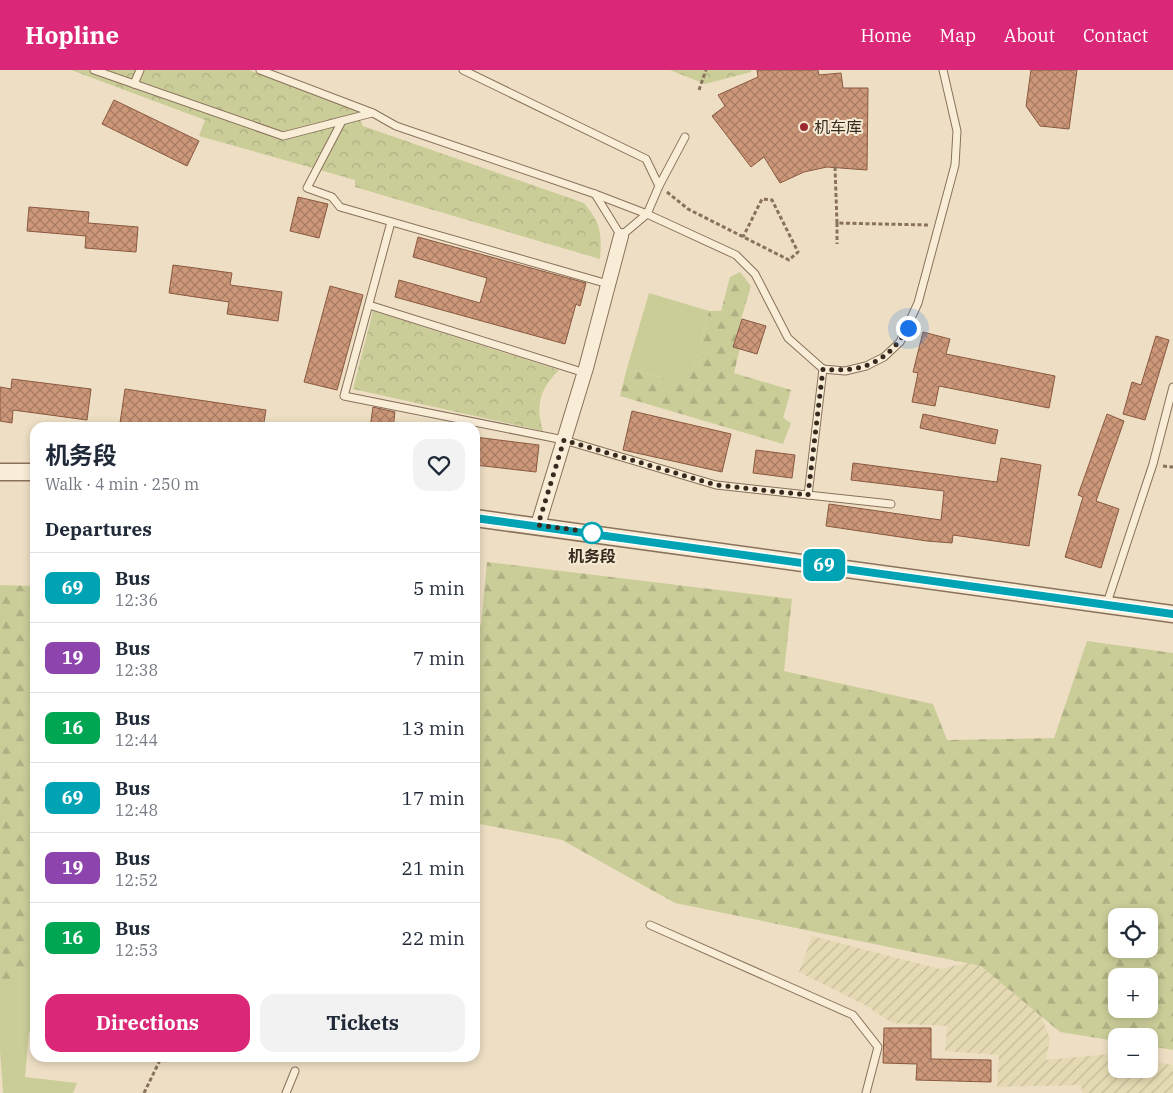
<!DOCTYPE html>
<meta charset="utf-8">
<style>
:root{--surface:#fff;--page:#f2f2f3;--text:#1f2937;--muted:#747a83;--line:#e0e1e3;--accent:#db2777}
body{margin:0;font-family:"IBM Plex Serif","Noto Sans SC",serif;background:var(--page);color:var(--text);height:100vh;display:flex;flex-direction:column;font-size:19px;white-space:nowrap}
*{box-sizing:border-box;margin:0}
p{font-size:16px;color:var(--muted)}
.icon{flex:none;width:28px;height:28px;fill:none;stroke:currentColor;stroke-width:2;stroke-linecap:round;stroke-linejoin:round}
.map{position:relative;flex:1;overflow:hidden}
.details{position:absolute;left:30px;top:352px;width:450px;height:640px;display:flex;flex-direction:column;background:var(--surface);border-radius:15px;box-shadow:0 2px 8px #0003}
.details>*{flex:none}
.badge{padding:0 10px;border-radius:8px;font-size:18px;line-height:32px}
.tools{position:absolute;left:1108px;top:838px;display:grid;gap:10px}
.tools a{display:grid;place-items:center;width:50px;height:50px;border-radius:10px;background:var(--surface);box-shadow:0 2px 8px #0003;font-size:25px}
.you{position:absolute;width:25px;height:25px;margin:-12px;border:4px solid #fff;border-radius:50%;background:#1a73e8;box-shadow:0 0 0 8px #1a73e833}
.map>.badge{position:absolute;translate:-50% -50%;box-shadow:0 0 0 2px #fff}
h2{padding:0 15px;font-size:19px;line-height:45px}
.round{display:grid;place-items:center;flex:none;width:52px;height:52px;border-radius:15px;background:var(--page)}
.summary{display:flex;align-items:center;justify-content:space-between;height:85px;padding:0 15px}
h1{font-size:24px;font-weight:700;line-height:38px}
.cta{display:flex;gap:10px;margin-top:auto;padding:10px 15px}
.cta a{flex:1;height:58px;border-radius:15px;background:var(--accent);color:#fff;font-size:20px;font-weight:700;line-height:58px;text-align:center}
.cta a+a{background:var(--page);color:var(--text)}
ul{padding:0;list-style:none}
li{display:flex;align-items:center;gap:15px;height:70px;padding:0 15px;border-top:1px solid var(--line)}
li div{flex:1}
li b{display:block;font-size:19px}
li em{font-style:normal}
li .badge{min-width:55px;font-weight:700;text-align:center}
header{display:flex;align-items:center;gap:30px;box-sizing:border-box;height:70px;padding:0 25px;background:var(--accent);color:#fff}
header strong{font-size:24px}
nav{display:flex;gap:28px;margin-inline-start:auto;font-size:18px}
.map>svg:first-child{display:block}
.farmland{fill:url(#farmland-furrows)}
.grass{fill:#cacd98}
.forest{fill:url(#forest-firs);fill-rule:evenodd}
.park{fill:url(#park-crowns)}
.building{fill:url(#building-cross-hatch);stroke:#895940}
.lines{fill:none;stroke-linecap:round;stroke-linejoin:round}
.service-casing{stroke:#89715b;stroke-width:9}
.minor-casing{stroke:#89715b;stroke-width:16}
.tertiary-casing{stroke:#89715b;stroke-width:19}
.path{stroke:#89715b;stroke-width:3;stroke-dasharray:4 2.5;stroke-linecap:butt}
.service{stroke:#f9edd8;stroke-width:7}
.minor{stroke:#f9edd8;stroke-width:14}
.tertiary{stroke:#f9edd8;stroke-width:16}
.line-casing{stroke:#fff;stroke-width:11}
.line{stroke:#00a3b4;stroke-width:8}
.walk{stroke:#392a1f;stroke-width:5;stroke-dasharray:0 9}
.poi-dot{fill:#992a32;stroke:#f6ead4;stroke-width:2}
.stop-dot{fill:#fff;stroke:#00a3b4;stroke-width:2.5}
.labels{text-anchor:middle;stroke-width:4;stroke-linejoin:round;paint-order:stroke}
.poi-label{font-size:16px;fill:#392a1f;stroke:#f6ead4;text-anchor:start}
.stop-label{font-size:16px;font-weight:bold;fill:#392a1f;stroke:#f6ead4}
</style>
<header>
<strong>Hopline</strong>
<nav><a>Home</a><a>Map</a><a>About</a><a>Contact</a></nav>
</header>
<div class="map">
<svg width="1173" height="1023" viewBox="0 0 1173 1023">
<defs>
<pattern id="farmland-furrows" width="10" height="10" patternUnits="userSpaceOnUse" patternTransform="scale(1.25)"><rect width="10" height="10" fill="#e4d9b2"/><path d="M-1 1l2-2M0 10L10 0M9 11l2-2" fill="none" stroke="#c4ba99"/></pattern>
<pattern id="forest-firs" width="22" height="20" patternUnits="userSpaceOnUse" patternTransform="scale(1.25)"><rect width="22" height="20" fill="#cacd98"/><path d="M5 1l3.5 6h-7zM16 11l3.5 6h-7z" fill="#aeb083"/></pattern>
<pattern id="park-crowns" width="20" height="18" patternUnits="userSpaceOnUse" patternTransform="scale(1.25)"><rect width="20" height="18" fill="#cacd98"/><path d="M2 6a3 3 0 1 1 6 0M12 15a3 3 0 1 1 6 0" fill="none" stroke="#aeb083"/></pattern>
<pattern id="building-cross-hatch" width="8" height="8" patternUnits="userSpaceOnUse" patternTransform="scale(1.25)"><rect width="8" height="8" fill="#cd987a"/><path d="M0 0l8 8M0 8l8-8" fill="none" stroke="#a77c63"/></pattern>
</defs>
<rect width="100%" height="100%" fill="#eedfc4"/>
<!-- farmland -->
<polygon class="farmland" points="812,866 940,899 1017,882 1050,969 1046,990 1110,984 1116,985 1116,999 1149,999 1149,991 1173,995 1173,1023 1082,1023 1081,1015 997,1017 999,985 945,981 947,956 892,953 865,935 799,902"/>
<!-- grass -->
<g class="grass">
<polygon points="649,223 709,241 688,315 627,298"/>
<polygon points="35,889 35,961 29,962 25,1007 77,1013 73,1023 3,1023 0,981 0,908"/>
</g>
<!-- forest -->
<g class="forest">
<polygon points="740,202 751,216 733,276 740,278 734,303 791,320 783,348 791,353 783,374 620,326 627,298 688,315 709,241 721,241 730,207"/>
<path d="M487,492l305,37 -8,72 149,33 14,36 107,-2 33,-97 86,12v397l-24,-4v-10h-33v5l-56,-9 -79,-66 -306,-63 -113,-63 -87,-17v-200l6,2zM1149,846v33h-33v-33zM1116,906h33v33h-33z"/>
<polygon points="0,515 35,516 35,905 17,914 0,928"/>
</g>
<!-- park -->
<g class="park">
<path d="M71,0h178l106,40 8,16 221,77c17,21 18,30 16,56l-245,-72v-7l-156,-44 6,-16z"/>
<polygon points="670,0 751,0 751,2 705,14"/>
<path d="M373,241l186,59c-19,19 -24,35 -16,61l-190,-42z"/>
</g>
<!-- building -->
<g class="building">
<polygon points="757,0 818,0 819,5 841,3 843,18 868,18 867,100 827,97 804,102 780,113 764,87 751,97 712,46 725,36 718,25 758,7"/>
<polygon points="1031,0 1077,0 1069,59 1040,56 1026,36"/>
<polygon points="114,30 199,71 187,96 102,54"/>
<polygon points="298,127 328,134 319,168 290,161"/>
<polygon points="29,137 89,142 88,153 138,157 136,182 85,178 86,166 27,161"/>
<polygon points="418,167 586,213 580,236 576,234 565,274 395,227 399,210 480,233 487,208 413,187"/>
<polygon points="173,195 232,203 230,215 282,222 278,251 227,244 229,232 169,223"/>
<polygon points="330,216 363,225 337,320 304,312"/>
<polygon points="742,249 766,256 757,284 733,277"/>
<polygon points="923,262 950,269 946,284 1055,306 1049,338 939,316 935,336 912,332 918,303 913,302"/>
<polygon points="1156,266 1169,270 1145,350 1123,344 1132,312 1141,315"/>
<polygon points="12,309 91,319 87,350 13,340 12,353 0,351 0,317 11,319"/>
<polygon points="125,319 266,340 263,358 151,358 120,353"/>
<polygon points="373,337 395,342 393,358 370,358"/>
<polygon points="632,341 731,364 722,402 623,380"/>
<polygon points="923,344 998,360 995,374 920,358"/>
<polygon points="1107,344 1124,351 1096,431 1119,439 1101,498 1065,487 1083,427 1078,425"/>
<polygon points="475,367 539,375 536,402 475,395"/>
<polygon points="756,380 795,385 792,408 753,403"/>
<polygon points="1001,388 1041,395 1029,476 953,465 952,473 927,471 826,456 829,434 941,450 944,421 851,410 853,393 997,412"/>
<polygon points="884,958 931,958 931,989 991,990 991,1012 916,1010 917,994 883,993"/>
</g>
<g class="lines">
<defs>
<g id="service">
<polyline points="94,0 283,66 372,43"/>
<polyline points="260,0 373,43 396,56 595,124 647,144 736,185 755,204 788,268 823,299 808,425"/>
<polyline points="463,0 646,89 659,116"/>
<polyline points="134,14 140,0"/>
<polyline points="342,51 307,118 332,127 340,137 608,214"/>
<polyline points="595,124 621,166 647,144 659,116 685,67"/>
<polyline points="391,152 344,326 564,370 716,415 891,434"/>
<polyline points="369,235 585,303"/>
<polyline points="823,299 845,301 866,296 884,287 900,272 918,233 955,95 957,61 943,0"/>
<polyline points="1107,533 1153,394 1173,317"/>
<polyline points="650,855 853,945 878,977 866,1023"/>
<polyline points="286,1023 295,1001"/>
</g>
<polyline id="minor" points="538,455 586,298 621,166"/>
<g id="tertiary">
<polyline points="0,402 35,402"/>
<polyline points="475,448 1173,544"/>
</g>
</defs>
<!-- service casing -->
<use href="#service" class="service-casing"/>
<!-- minor casing -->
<use href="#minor" class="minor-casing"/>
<!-- tertiary casing -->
<use href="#tertiary" class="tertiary-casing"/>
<!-- path -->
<g class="path">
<polyline points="699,20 706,0"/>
<polyline points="835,97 837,153 928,155"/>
<polyline points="667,122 688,139 789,190 798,182 772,130 762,129 743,167"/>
<polyline points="837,153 837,174"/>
<polyline points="1163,396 1173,397"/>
<polyline points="144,1023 161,988"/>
</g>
<!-- service -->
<use href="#service" class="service"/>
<!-- minor -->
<use href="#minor" class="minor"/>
<!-- tertiary -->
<use href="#tertiary" class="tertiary"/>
</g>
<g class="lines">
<defs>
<polyline id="line" points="475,448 1173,544"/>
</defs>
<!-- line casing -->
<use href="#line" class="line-casing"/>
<!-- line -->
<use href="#line" class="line"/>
<!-- walk -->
<path class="walk" d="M592,463h5l-59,-8 26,-85 152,45 92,10 15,-126c39,4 64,-6 85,-41"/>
</g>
<!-- markers -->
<circle class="poi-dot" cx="804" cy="57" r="5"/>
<circle class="stop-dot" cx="592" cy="463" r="10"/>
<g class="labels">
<!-- poi labels -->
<g class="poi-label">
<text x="814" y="63">机车库</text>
</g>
<!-- stop labels -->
<g class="stop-label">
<text x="592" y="492">机务段</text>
</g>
</g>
</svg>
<div class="tools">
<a><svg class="icon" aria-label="locate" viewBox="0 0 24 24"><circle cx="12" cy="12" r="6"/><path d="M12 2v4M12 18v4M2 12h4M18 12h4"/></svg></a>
<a>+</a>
<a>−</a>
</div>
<div class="you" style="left:908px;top:258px"></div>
<b class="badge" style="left:824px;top:495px;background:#00a3b4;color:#fff">69</b>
<section class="details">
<div class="summary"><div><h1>机务段</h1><p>Walk · 4 min · 250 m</p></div><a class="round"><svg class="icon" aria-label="heart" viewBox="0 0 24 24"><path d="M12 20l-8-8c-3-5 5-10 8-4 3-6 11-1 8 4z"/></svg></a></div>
<h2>Departures</h2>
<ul>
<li><span class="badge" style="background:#00a3b4;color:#fff">69</span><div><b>Bus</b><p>12:36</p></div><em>5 min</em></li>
<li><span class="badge" style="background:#8e44ad;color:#fff">19</span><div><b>Bus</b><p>12:38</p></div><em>7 min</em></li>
<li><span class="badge" style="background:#00a651;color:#fff">16</span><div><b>Bus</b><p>12:44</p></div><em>13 min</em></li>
<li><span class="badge" style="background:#00a3b4;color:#fff">69</span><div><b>Bus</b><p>12:48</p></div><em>17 min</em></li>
<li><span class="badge" style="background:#8e44ad;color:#fff">19</span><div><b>Bus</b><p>12:52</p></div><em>21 min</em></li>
<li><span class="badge" style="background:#00a651;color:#fff">16</span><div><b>Bus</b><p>12:53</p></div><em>22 min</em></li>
</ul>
<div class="cta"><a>Directions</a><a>Tickets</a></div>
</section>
</div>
